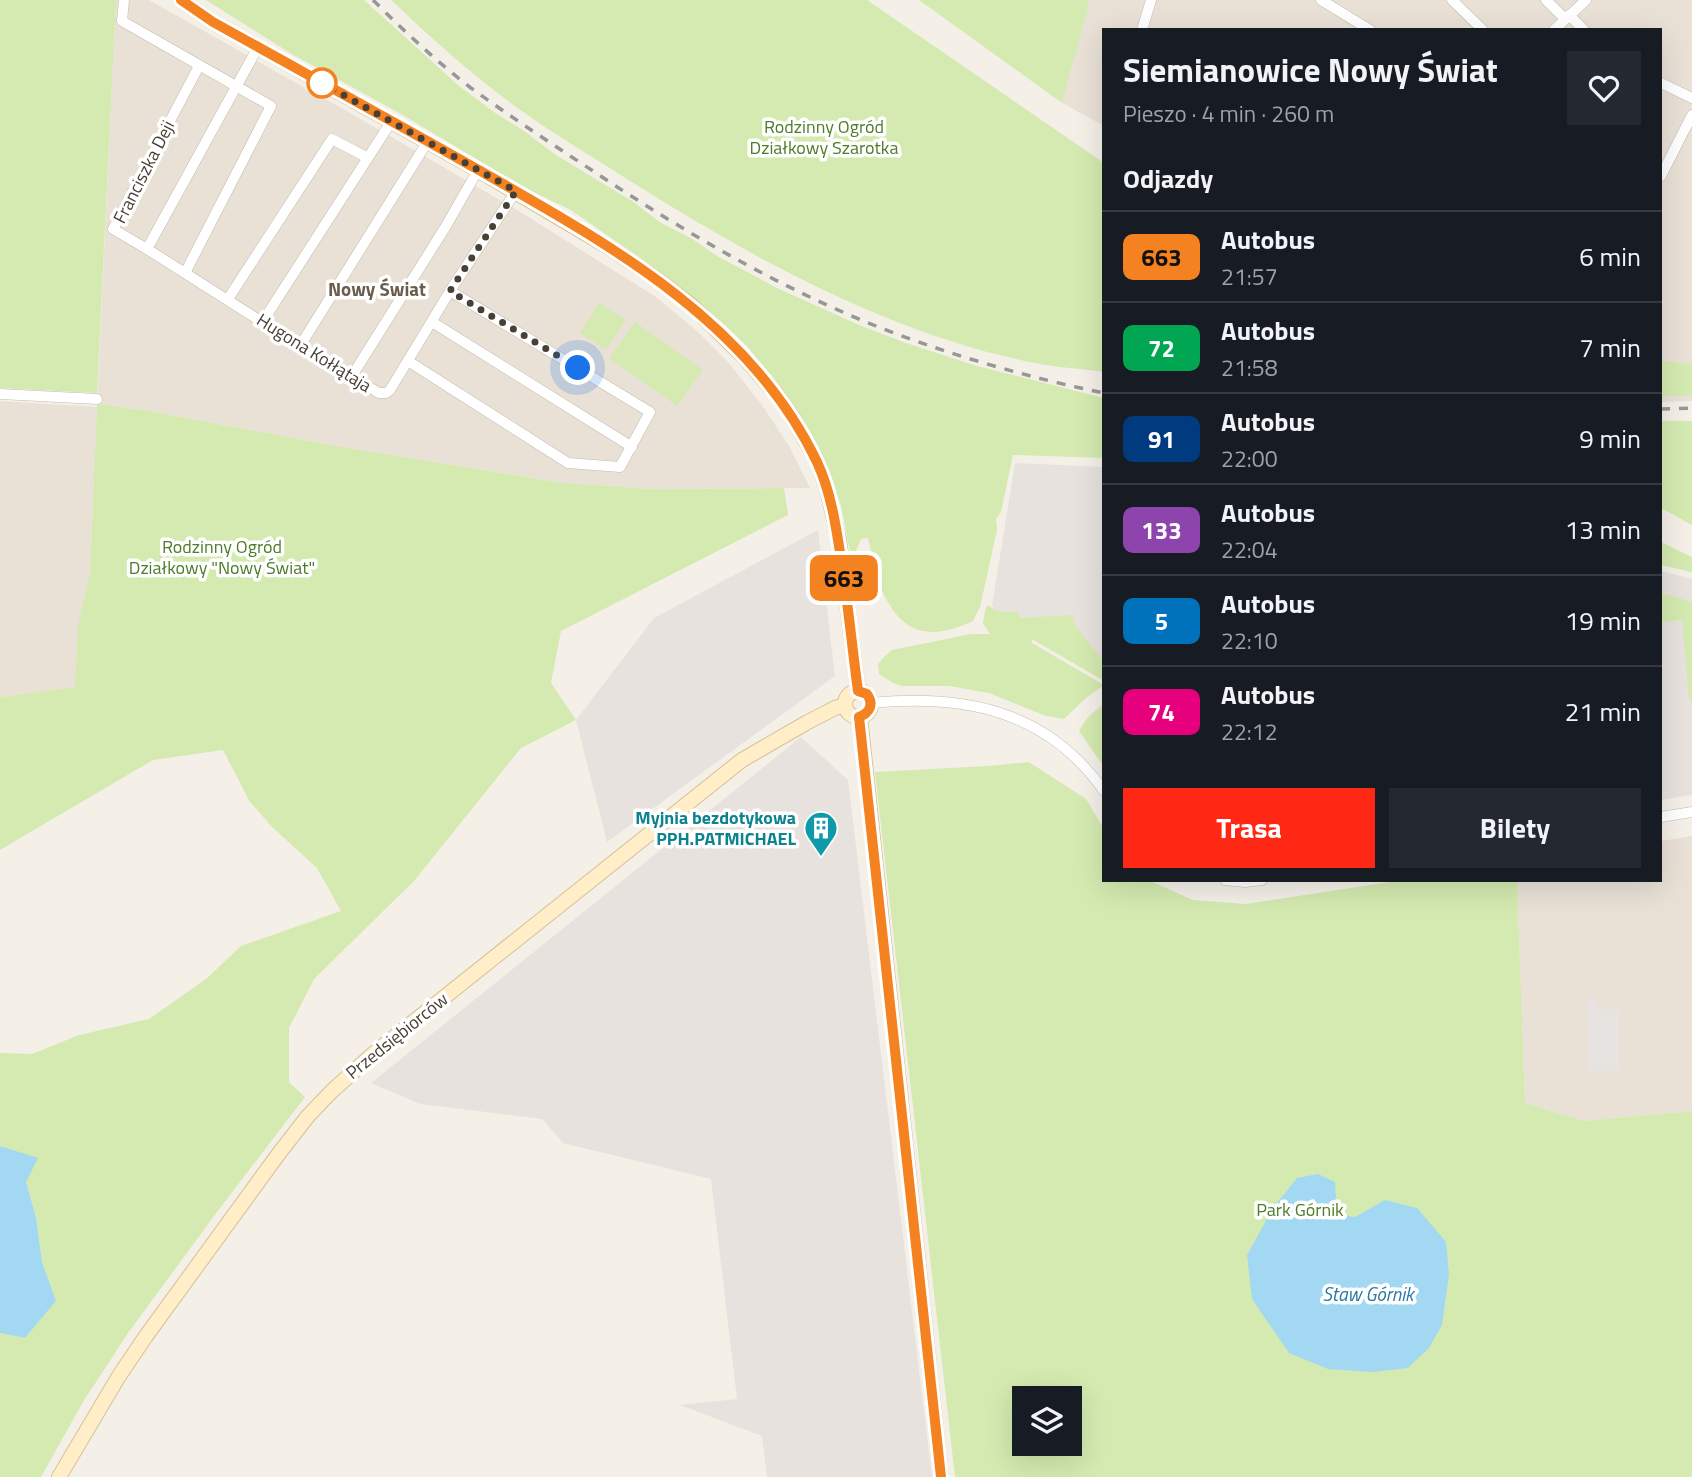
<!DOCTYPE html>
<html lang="pl">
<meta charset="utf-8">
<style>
:root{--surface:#171b24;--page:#242831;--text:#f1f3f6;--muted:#9ea1a6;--line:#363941;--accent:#ff2815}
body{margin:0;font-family:"Titillium Web",sans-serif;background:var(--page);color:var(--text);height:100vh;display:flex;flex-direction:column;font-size:26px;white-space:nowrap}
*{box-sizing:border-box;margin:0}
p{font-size:23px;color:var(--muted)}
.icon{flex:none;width:38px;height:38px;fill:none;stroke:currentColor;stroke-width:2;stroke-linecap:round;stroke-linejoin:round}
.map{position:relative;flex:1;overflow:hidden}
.sheet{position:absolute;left:1102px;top:28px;width:560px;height:854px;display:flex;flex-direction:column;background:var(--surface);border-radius:0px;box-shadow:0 7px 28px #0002}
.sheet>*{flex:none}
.badge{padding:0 14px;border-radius:10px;font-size:24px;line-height:46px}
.fabs{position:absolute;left:1012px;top:1386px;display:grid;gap:14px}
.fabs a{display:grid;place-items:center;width:70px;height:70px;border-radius:0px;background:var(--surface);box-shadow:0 7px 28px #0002;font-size:35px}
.you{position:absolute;width:35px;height:35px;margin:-18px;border:5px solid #fff;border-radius:50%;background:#1a73e8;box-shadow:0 0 0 10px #1a73e833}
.map>.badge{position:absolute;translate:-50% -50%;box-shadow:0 0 0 4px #fff}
h2{padding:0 21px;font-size:26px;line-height:63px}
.round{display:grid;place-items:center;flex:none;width:74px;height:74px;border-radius:0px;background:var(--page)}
.head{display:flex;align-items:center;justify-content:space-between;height:119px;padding:0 21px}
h1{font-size:33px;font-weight:700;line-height:52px}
.primary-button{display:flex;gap:14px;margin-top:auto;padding:14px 21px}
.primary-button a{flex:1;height:80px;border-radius:0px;background:var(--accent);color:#fff;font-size:28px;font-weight:700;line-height:80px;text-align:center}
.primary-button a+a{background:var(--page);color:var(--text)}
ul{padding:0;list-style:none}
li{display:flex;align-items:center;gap:21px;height:91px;padding:0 21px;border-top:2px solid var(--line)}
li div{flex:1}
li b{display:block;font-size:26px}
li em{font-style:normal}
li .badge{min-width:77px;font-weight:700;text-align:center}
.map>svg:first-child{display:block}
.residential{fill:#e9e1d6}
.industrial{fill:#e7e2dd}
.green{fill:#d4eab0;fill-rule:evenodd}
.parking{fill:#e6e3e0}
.water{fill:#a3d8f2}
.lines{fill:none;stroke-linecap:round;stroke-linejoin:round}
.street-casing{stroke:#c3baad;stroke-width:11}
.secondary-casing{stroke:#d6c197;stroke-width:16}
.street{stroke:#fff;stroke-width:10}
.secondary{stroke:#ffeec8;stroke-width:14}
.rail{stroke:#979797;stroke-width:3.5;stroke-dasharray:9 9;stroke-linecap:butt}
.line-casing{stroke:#fff;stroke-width:16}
.line{stroke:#f58220;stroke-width:10}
.walk{stroke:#484037;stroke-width:7;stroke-dasharray:0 12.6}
.stop-dot{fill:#fff;stroke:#f58220;stroke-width:3.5}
.labels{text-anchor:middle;stroke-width:7;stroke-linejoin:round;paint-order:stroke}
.park-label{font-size:18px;fill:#4e7c28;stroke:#fff}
.street-label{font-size:18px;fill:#484037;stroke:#fff}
.culture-label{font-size:18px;font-weight:bold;fill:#0d838f;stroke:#fff;text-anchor:end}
.neighbourhood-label{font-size:19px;font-weight:bold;fill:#6b5d4d;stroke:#fff}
.water-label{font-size:19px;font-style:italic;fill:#297aa7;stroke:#fff}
</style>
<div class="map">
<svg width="1692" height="1477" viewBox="0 0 1692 1477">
<rect width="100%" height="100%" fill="#f4f0e8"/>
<!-- residential -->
<g class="residential">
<polygon points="116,0 149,0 305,88 305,90 313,95 315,93 390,136 522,213 656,297 697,331 728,362 762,405 789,446 810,488 653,489 564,483 343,447 144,410 97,404"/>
<polygon points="1090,0 1692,0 1692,401 1661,402 1661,30 1104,30 1104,126 1062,103"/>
<polygon points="0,401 97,407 90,572 75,687 0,697"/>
<polygon points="1692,836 1692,1111 1583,1121 1525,1103 1517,880 1661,880 1661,841"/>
</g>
<!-- industrial -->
<g class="industrial">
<polygon points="1015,463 1104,467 1104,662 1020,618 1019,612 997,611 992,606"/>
<polygon points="818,530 835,676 607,842 576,720 654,618"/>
<polygon points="1661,571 1692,579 1692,795 1661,800"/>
<polygon points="801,737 848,780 932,1477 767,1477 762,1436 680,1405 737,1399 711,1179 563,1143 542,1119 420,1104 371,1083"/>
</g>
<!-- green -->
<g class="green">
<polygon points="0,0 116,0 97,393 0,388"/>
<path d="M206,0h158l95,86 35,26 30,19 32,24 76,46 29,22 30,15 26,18 60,32 82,37 47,18 71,23 127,32v60l-91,-3 -12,57 -5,7 1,11 -17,77 -7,14c-45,21 -73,13 -93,-35 -6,-15 -8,-32 -12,-48l-7,1 -5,12 8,49 -4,2 -19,-96 -17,-47 -25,-44 -31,-42 -20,-26 -23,-22 -25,-22 -41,-32 -88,-61 -48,-23 -120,-72 -113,-62z"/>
<path d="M391,0h476l237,163v209c-27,-4 -57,-5 -84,-12 -142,-32 -271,-104 -393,-181 -32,-21 -67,-41 -98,-63 -49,-34 -95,-75 -138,-116z"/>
<polygon points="919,0 1090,0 1062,103"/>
<polygon points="599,303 626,320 606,350 580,333"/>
<polygon points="635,322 703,370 677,406 609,358"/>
<polygon points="1661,361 1691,364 1692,361 1692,396 1661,396"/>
<polygon points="97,404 144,410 342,447 564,483 653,489 784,488 788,515 561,631 551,683 576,720 521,748 414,881 314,979 289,1028 289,1082 305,1097 217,1212 128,1333 83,1402 41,1477 0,1477 0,1333 25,1338 56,1301 42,1262 36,1217 26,1182 2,1146 0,1146 0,1053 32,1054 79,1035 149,1019 206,979 241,946 341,911 317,868 272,827 250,802 223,750 153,760 0,850 0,697 75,687 78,626 90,572"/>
<polygon points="1661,421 1692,421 1692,525 1661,508"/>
<polygon points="1661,542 1692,557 1692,573 1683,570 1661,565"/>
<polygon points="1661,594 1677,597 1692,603 1692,701 1689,697 1682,620 1661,622"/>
<polygon points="988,605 997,611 1019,612 1020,618 1073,615 1074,624 1104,662 1104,681 1032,639 1032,643 1104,685 1085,699 1064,719 1046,716 989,693 949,686 902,686 893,683 879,674 878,664 885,656 892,650 971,634 990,634 983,623 985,610"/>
<path d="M1104,704v63l-25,-36c5,-11 15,-20 25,-27z"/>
<path d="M1029,762l57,37 18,30v51h44l45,20 53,4 157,-24h114l8,223 58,18 109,-10v366h-737l-80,-705 113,-6zM1024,1398h45v46h-45z"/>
</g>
<!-- parking -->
<polygon class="parking" points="1587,998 1597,998 1597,1009 1618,1009 1618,1071 1588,1071"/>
<!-- water -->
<g class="water">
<polygon points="0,1146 38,1158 26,1182 36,1217 42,1262 56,1301 25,1338 0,1333"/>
<polygon points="1318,1174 1335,1182 1337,1214 1355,1217 1385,1200 1417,1208 1446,1242 1449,1275 1442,1325 1429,1348 1408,1368 1372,1372 1328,1369 1289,1353 1252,1299 1247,1255 1273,1208 1297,1178"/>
</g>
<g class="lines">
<defs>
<g id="street">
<polyline points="124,0 122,21 271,106 185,273"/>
<polyline points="1321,0 1370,30"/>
<polyline points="1452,0 1483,30"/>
<polyline points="1546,0 1565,19"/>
<polyline points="1569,15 1584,30"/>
<polyline points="1142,30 1151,0"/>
<polyline points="1554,30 1586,0"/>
<polyline points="199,66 113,229 147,249 300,346 379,393 386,393 390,390 450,291 516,191"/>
<polyline points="1661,83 1692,98"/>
<polyline points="1661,176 1692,115"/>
<polyline points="147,249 258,47"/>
<polyline points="228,299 332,139 368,158"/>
<polyline points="263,321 391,122"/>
<polyline points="432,322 632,447"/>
<polyline points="300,346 428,141"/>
<polyline points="408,361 568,463 620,467 650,412 450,291"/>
<polyline points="352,376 446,226 478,170"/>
<polyline points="0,394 97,399"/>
<path d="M871,703c93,-9 176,7 233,88"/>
<polyline points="1661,817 1692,812"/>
<polyline points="1225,880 1245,882 1262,880"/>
</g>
<g id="secondary">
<polyline points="181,0 213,22 478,170 610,248 655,278 692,306 744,357 777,395 793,418 818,463 827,489 839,540 858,691"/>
<circle cx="858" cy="704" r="13"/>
<polyline points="860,717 941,1477"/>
<polyline points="59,1477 119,1376 146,1336 280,1152 308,1116 332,1091 373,1054 742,760 806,723 835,708 845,705"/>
</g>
</defs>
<!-- street casing -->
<use href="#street" class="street-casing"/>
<!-- secondary casing -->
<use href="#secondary" class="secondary-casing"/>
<!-- street -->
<use href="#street" class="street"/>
<!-- secondary -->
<use href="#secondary" class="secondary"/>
<!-- rail -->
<g class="rail">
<path d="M373,0c31,31 63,61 98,88 40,29 81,56 122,83 90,60 183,115 283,155 70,28 154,52 228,67"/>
<polyline points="1661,409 1692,408"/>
</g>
</g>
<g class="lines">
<defs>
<path id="line" d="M181,0l32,22c88,49 176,97 264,147 130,74 273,152 340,293 14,30 19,64 24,97 7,44 11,88 17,132l9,3c7,10 3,19 -8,23l82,760"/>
</defs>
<!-- line casing -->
<use href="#line" class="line-casing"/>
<!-- line -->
<use href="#line" class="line"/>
<!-- walk -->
<polyline class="walk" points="322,83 516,191 450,291 578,368"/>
</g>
<!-- icons -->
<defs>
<symbol id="building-pin" viewBox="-11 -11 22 30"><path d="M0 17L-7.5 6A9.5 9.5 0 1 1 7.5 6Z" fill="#0f9aa8" stroke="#fff"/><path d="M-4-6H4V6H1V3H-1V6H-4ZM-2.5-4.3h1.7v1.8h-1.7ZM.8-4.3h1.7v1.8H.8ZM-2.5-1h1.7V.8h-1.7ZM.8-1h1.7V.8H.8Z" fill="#fff"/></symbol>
</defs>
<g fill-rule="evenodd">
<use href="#building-pin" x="802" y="809" width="38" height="52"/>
</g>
<!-- markers -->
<circle class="stop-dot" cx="322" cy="83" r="14"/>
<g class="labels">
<!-- park labels -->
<g class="park-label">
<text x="824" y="133">Rodzinny Ogród<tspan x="824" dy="21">Działkowy Szarotka</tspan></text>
<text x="222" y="553">Rodzinny Ogród<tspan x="222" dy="21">Działkowy "Nowy Świat"</tspan></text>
<text x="1300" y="1216">Park Górnik</text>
</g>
<!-- street labels -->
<g class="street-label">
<text transform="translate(144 172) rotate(-63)" y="6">Franciszka Deji</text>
<text transform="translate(314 353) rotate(32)" y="6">Hugona Kołłątaja</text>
<text transform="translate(397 1036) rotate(-39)" y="6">Przedsiębiorców</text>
</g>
<!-- culture labels -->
<g class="culture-label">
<text x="796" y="824">Myjnia bezdotykowa<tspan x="796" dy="21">PPH.PATMICHAEL</tspan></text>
</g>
<!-- neighbourhood labels -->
<g class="neighbourhood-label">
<text x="377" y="296">Nowy Świat</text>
</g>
<!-- water labels -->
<g class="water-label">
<text x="1368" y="1301">Staw Górnik</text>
</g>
</g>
</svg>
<div class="fabs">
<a><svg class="icon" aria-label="layers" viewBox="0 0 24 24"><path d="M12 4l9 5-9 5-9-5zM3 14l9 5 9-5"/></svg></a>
</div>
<div class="you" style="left:578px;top:368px"></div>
<b class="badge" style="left:844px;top:578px;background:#f58220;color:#111">663</b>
<section class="sheet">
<div class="head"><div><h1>Siemianowice Nowy Świat</h1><p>Pieszo · 4 min · 260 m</p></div><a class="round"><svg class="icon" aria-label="heart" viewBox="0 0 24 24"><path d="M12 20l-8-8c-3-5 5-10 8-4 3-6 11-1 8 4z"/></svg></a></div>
<h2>Odjazdy</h2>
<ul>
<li><span class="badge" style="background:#f58220;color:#111">663</span><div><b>Autobus</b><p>21:57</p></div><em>6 min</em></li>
<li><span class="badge" style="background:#00a651;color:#fff">72</span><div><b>Autobus</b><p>21:58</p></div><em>7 min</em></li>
<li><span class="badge" style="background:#003b80;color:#fff">91</span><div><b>Autobus</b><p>22:00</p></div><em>9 min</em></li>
<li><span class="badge" style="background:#8e44ad;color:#fff">133</span><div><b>Autobus</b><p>22:04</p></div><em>13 min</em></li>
<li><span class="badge" style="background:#0072bc;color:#fff">5</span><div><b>Autobus</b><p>22:10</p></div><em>19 min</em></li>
<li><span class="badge" style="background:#e6007e;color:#fff">74</span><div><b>Autobus</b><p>22:12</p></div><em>21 min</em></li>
</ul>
<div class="primary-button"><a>Trasa</a><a>Bilety</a></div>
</section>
</div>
